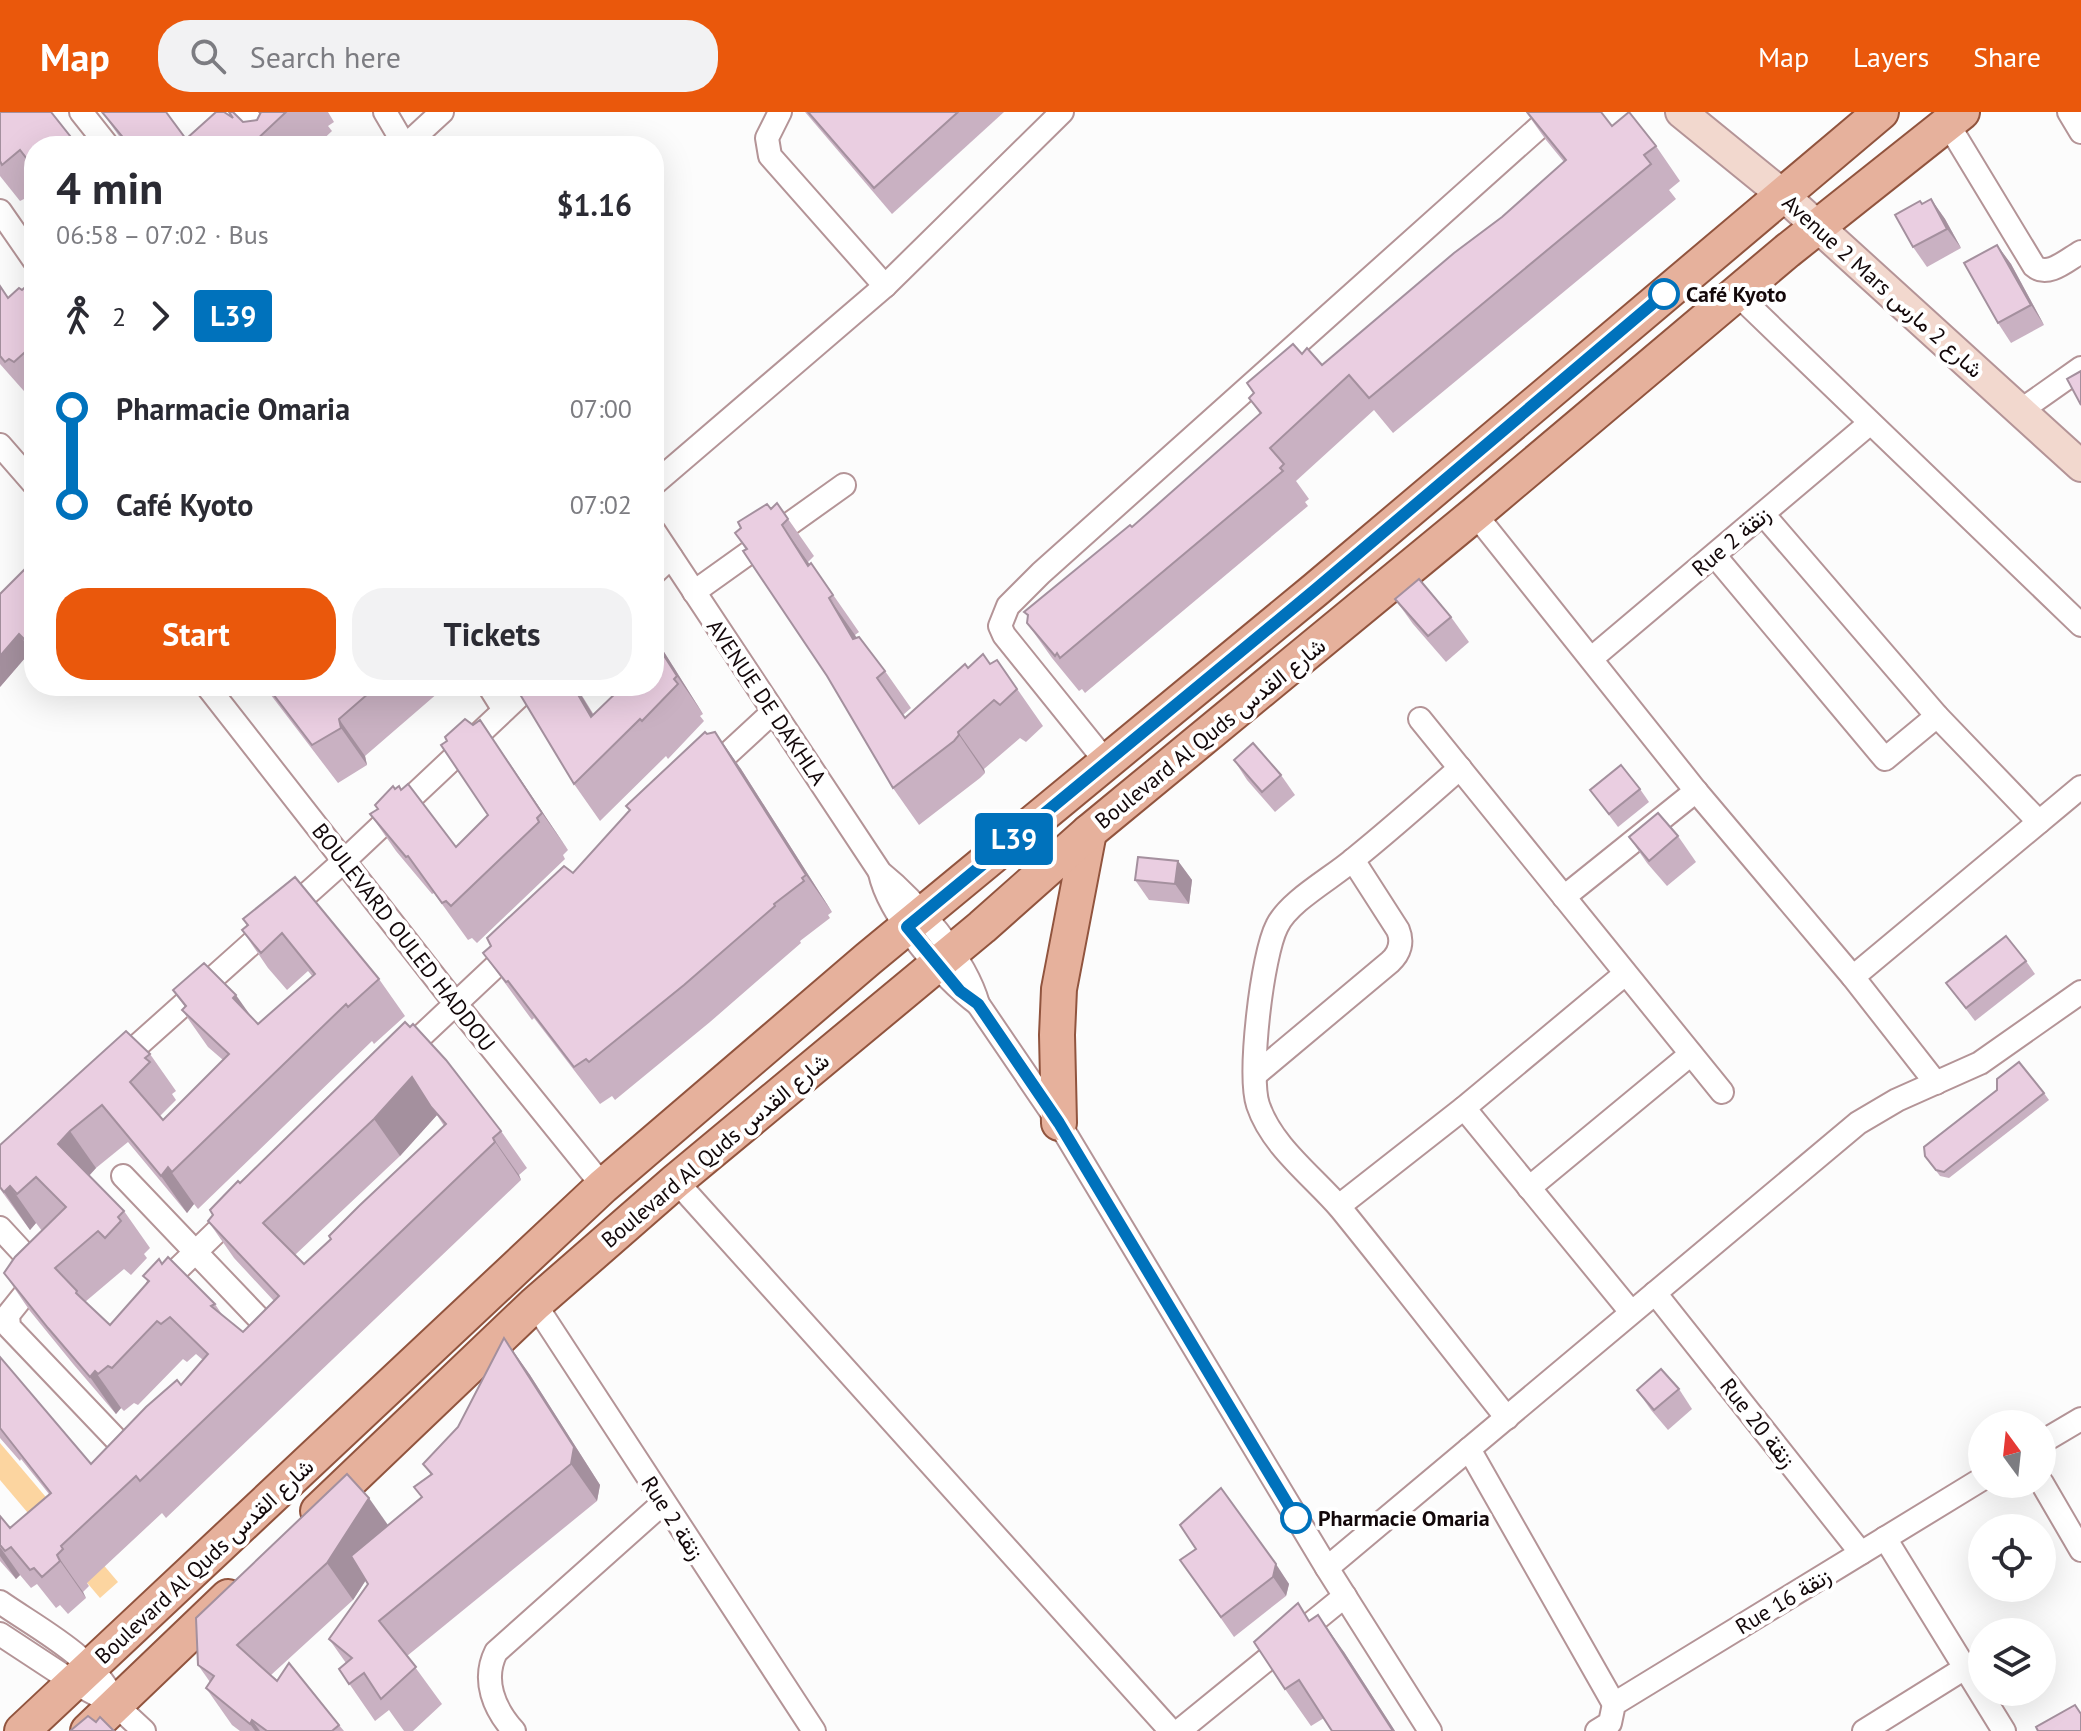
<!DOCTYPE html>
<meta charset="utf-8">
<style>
:root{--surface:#fff;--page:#f2f2f3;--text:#2b2b33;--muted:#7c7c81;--accent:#ea580c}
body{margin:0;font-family:"PT Sans",Vazirmatn,sans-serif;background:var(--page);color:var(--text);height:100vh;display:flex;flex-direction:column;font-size:30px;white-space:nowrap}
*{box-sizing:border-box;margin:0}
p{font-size:26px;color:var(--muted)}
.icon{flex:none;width:44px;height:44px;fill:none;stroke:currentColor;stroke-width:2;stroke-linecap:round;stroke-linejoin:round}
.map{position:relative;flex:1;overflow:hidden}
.details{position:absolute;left:24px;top:24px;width:640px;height:560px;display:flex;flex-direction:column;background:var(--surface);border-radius:32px;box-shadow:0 8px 32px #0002}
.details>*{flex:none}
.badge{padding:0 16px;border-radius:6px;font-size:28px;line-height:52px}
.needle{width:52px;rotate:345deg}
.fabs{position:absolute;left:1968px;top:1298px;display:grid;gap:16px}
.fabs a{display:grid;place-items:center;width:88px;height:88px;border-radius:50%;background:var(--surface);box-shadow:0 8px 32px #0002;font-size:40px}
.map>.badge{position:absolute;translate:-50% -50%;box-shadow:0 0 0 4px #fff}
.legs{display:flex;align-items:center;gap:12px;height:88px;padding:0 32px;font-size:26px}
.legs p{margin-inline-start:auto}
.overview{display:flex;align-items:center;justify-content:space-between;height:136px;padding:0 32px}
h1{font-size:44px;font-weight:600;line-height:60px}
.cta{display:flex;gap:16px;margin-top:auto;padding:16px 32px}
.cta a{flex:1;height:92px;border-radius:32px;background:var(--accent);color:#fff;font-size:32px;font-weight:600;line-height:92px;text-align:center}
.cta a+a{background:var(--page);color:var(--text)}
ul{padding:0 32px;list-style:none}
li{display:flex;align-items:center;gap:28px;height:96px;font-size:30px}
li i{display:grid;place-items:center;width:12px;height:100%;margin:0 10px;background:currentColor}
li i::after{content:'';width:20px;height:20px;margin:-10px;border:6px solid;border-radius:50%;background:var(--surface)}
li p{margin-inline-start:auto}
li:first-child i{background:linear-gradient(#0000 50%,currentColor 0)}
li:last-child i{background:linear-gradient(currentColor 50%,#0000 0)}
header{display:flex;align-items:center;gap:48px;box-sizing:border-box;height:112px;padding:0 40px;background:var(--accent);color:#fff}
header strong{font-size:38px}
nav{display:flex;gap:44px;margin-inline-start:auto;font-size:28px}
.search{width:560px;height:72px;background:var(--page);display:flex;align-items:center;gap:20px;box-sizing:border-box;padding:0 28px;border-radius:32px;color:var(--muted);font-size:30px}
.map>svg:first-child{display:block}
.green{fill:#fcd5a0}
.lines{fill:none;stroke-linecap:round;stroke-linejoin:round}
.street-casing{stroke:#b49497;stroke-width:26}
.secondary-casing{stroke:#b49497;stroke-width:34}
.primary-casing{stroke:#91543e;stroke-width:38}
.street{stroke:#fff;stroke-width:22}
.secondary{stroke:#f2d8ce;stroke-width:30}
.primary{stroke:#e6b19c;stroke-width:34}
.wall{fill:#c9b1c2;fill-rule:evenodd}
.shaded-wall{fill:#a4909e}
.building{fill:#eacee1;stroke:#a4909e;stroke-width:2;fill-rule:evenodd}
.line-1-casing{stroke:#fff;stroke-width:18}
.line-1{stroke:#0072bc;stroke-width:12}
.stop-1-dot{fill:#fff;stroke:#0072bc;stroke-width:4}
.labels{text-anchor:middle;stroke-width:8;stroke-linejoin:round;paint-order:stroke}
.street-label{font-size:22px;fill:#13080a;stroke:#fff}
.stop-label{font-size:22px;font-weight:bold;fill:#13080a;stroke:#fff;text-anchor:start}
</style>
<header>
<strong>Map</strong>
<div class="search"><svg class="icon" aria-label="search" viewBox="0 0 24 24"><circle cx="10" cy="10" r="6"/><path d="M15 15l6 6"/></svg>Search here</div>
<nav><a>Map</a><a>Layers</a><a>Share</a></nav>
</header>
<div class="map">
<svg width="2081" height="1619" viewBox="0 0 2081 1619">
<rect width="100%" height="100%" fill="#fcfcfc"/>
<!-- green -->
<polygon class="green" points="0,1331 118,1470 100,1486 0,1368"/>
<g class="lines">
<defs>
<g id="street">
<polyline points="81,0 108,34"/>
<polyline points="243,0 274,34"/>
<polyline points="385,0 405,34"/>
<polyline points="780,0 767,26 770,44 885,174"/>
<polyline points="2069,0 2081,20"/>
<path d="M1948,12l86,142c14,12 33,-6 47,-14"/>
<polyline points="405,34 442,0"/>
<polyline points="0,99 34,148"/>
<polyline points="1737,182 2081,513"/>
<polyline points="2020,299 2081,256"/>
<polyline points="0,333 34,372"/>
<polyline points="654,372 885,174 1062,0"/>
<polyline points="1475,402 1696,679 1853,865 1936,971"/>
<polyline points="1763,402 1937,604 2039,710"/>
<path d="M654,419l226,341c36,29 85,86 98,132l81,119 268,445 103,163"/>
<polyline points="1715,444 1885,647 1937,604"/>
<polyline points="654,461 671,445"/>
<polyline points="694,480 844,373"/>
<polyline points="1592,546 1869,312"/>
<polyline points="207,574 455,891 603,1074"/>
<polyline points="489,574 504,598"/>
<polyline points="1420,607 1722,980"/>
<polyline points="1107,651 1004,523 1000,514 1008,494 1041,461 1556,0"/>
<path d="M1460,656c-35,31 -70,62 -106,91 -22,19 -65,42 -77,67 -15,29 -29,149 -19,179 14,42 56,72 83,104 56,69 110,139 166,209"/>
<polyline points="709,659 773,600"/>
<path d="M880,761c9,42 63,105 98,131"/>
<polyline points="1564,785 1696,679"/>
<polyline points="1853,865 2081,675"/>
<polyline points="400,944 515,836"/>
<polyline points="118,951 345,748 530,574"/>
<path d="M1255,963l135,-113c10,-9 13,-20 8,-32l-45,-70"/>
<polyline points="1464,996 1631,1200"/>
<polyline points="123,1064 268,1216"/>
<polyline points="676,1069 1171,1619"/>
<polyline points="1529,1076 1691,942"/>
<polyline points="1339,1094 1464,996 1625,862"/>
<polyline points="0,1116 25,1143 33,1161 28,1178 8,1203 9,1215 132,1344"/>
<polyline points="158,1176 237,1100"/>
<polyline points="1655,1181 1861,1441"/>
<polyline points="535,1192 814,1619"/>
<polyline points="2042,1330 2081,1307"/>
<polyline points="1469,1337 1614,1592"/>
<polyline points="2042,1371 2081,1438"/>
<polyline points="1885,1426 2004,1619"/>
<polyline points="1327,1456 1858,1011 1897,988 1980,951 2081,880"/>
<path d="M0,1490c40,28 97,56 116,103"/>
<polyline points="0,1522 73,1570 116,1593 144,1619"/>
<path d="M514,1619c-20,-22 -32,-51 -18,-79l167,-149"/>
<polyline points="1179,1619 1345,1484"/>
<polyline points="1597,1619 1610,1611 1614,1592 1982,1367"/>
<polyline points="1864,1619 1965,1556"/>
</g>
<polyline id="secondary" points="1681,0 1783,83 2081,354"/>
<g id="primary">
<polyline points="1059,1011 1057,923 1059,877 1089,720"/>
<polyline points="318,1399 535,1192 676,1069 982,815 1089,720 1475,402 1787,139 1962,0"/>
<polyline points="22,1619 603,1074 868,847 1315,478 1881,0"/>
<polyline points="88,1619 228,1485"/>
</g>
</defs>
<!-- street casing -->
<use href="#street" class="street-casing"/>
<!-- secondary casing -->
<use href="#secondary" class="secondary-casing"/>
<!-- primary casing -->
<use href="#primary" class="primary-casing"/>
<!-- street -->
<use href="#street" class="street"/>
<!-- secondary -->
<use href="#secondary" class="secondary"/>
<!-- primary -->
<use href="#primary" class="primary"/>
</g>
<!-- wall -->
<g class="wall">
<polygon points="0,0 34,34 34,85 28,90 26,86 20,89 0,64"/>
<polygon points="102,0 186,27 233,6 243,10 257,8 261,0 328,0 334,10 328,14 332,19 316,34 126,34"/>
<polygon points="805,0 1004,0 892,102"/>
<polygon points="1526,0 1601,0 1612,14 1656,34 1680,69 1669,78 1676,87 1393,321 1374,298 1296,369 1309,387 1305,390 1308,394 1085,581 1082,577 1079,579 1052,546 1027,511 1028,505 1024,500 1132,415 1260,302 1249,286 1254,281 1302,242 1322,253 1502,105 1564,50 1546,28"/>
<polygon points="1931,87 1945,107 1961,136 1927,155 1913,135 1922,92"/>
<polygon points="1997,133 2011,152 2044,213 2011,231 1998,211"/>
<polygon points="34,167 34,285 31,287 0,252 0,174 8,186 22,178"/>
<polygon points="777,391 814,444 808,450 809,452 811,451 859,520 855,523 856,526 885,559 911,596 903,603 905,606 968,555 990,552 997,548 1043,614 1026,630 1020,626 984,657 985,661 980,666 919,713 893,676 827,564 735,421 771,397"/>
<polygon points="34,448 34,542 31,539 0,575"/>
<polygon points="1395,487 1451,505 1469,530 1446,550 1413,512"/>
<polygon points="654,524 703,602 700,604 704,609 668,647 666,644 600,709 574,672 515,574 576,574 594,603 610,588 654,574"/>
<polygon points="264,574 446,574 365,644 367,653 338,671"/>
<polygon points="715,620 741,657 832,800 828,803 830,806 800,829 801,831 710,910 615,988 612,984 600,992 534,906 532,908 483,841 573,761 707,622"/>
<polygon points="506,646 568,738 563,743 565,747 477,831 472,826 468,828 434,781 432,782 396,739 370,702 378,697 395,677 401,678 456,735 488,703"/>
<polygon points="1234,648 1281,663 1295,683 1275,700 1247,668"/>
<polygon points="1640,677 1649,690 1618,715 1590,678"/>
<polygon points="1678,724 1696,750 1667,774 1647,751 1629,725"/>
<polygon points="1178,749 1192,768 1189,792 1149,788 1135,768"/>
<path d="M295,765l84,102 26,37 -31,28 -2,-3 -174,168 -4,-5 -7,9 -59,-71 -32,26 -7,8 35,35 26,37 -6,6 3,4 -16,17 -7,-6 -39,33 25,23 38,-43 -5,-6 19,-12 53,40 8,12 20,16 31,-31 -40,-43 -26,-37 32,-38 165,-161 96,109 26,37 -8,7 2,5 -355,338 -4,-5 -75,70 2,3 -6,6 3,6 -18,16 -8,-9 -4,3 -19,-24 -6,4 -11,-13 -4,4 -16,-18v-45l10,12 39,-34 -28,-35 -1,2 -20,-23v-81l91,107 90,-79 22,-25 -7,-6 -9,8 -4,-3 -45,46 -4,-2 -10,8 -3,-3 -5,6 -42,-49 -44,-54 -26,-38 38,-42 -6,-8 -6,7 -30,-41v-44l150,-91 26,37 -4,3 4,6 -16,16 3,4 60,-60 -15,-13 -26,-37 3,-3 -12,-17 82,31 3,3 55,-47 -5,-6 -21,19 -19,-22 -26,-38 5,-4 -4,-7zM437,1003l7,11 -113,113 -27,25 -9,-9 105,-99z"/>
<polygon points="2026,849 2035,862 1975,909 1946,871"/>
<polygon points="1997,978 2044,981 2049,988 1949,1066 1940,1064 1925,1044"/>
<polygon points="504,1226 530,1263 600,1373 597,1389 407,1544 442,1592 413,1619 404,1619 389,1598 375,1609 339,1557 346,1551 329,1527 368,1472 366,1468 353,1488 271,1563 339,1613 344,1619 240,1619 232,1613 206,1576 210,1570 198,1553 196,1506 388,1413 421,1385 431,1363 423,1352 458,1315"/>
<polygon points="1679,1277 1692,1297 1668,1318 1651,1298 1637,1278"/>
<polygon points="1221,1376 1289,1472 1286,1484 1234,1525 1180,1448 1196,1437"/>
<polygon points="1310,1508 1344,1540 1395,1619 1332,1619 1324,1606 1311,1614 1285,1577"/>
</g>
<!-- shaded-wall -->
<g class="shaded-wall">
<polygon points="1931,87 1945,107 1961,136 1947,117"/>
<polygon points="1997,133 2011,152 2044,213 2031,193"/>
<polygon points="782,413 808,450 834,491 808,454"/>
<polygon points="829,486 855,523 879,565 853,527"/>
<polygon points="19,522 31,539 0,575 0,544"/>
<polygon points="654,524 703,602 677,564 654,528"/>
<polygon points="573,574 576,574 578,578 612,634 591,605"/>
<polygon points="339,607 365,644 367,653 341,616"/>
<polygon points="480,608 506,646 568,738 542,701"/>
<polygon points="715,620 741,657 832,800 806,763"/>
<polygon points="958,620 984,657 985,661 959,623"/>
<polygon points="1178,749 1192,768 1189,792 1175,772"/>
<polygon points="236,883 262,920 233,886"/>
<polygon points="412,965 437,1003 400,1044 374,1007"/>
<polygon points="70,1019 96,1056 84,1069 58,1032"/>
<polygon points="493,1026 519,1063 521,1068 495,1030"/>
<polygon points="168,1055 194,1092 187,1101 161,1064"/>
<polygon points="10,1074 36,1111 30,1118 4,1080"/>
<polygon points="504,1226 530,1263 600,1373 597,1389 571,1352"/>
<polygon points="95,1259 121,1296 116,1302 90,1265"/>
<polygon points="369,1386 395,1423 353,1488 327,1451"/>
<polygon points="0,1435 20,1463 16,1467 0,1444"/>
<polygon points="57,1443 83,1480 86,1486 60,1449"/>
<polygon points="1276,1452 1289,1472 1286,1484 1273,1465"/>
<polygon points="1318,1503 1344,1540 1395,1619 1393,1619"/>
<polygon points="252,1608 260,1619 255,1619 250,1612"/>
</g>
<!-- building -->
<g class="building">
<polygon points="0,0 51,0 78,34 34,34 34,56 20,38 2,53 0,49"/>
<polygon points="102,0 166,0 186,27 216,0 224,0 233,6 229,0 233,0 243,10 257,8 261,0 286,0 250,34 130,34"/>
<polygon points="808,0 958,0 874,76"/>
<polygon points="1527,0 1601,0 1612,14 1629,0 1656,34 1644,43 1651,52 1369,286 1349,263 1270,336 1284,352 1280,356 1283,359 1060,546 1057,541 1055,544 1027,511 1028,503 1024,500 1130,413 1132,415 1261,301 1249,286 1254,281 1247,271 1293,232 1302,242 1307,236 1322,253 1454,141 1502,105 1566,48"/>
<polygon points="1931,87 1947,117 1913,135 1895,103 1920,89 1922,92"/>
<polygon points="1997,133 2031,193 1998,211 1964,151"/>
<polygon points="34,167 34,232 14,250 9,247 5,250 0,244 0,174 8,186 19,176 22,178"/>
<polygon points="2081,259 2081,293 2067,267"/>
<polygon points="777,391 788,407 782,413 808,454 811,451 833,483 829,486 853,527 859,525 885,559 877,566 905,606 965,552 968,556 983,542 990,552 997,548 1017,577 1000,593 994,588 958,620 959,623 954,629 893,676 827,564 743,439 747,437 735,421 741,416 738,410 767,392 771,397"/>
<polygon points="34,448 34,534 32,535 19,522 0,544 0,482"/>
<polygon points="1419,467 1451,505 1428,524 1395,487"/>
<polygon points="654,528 677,564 674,567 678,572 642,609 640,607 574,672 515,574 573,574 591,605 623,574 654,574"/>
<polygon points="267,574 377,574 339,607 341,616 312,633"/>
<polygon points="465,607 473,613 480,608 542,701 537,706 539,710 451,794 446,789 442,791 408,744 406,745 370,702 378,697 375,693 393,674 395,677 399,674 401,678 408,672 456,735 488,703 441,633 447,629 445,625"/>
<polygon points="705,620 707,622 715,620 806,763 802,766 804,769 774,792 775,794 684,873 589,950 586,947 574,955 508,869 506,870 483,841 491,834 487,826 564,754 573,761 630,698 626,694"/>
<polygon points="1253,631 1281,663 1262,680 1234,648"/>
<polygon points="1621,653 1640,677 1609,702 1590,678"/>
<polygon points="1658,701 1678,724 1649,749 1629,725"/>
<polygon points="1138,745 1178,749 1175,772 1135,768"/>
<path d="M295,765l84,102 -31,28 -2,-3 -174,168 -4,-5 -7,9 -59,-71 -32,26 -12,13 66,67 -6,6 3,4 -16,17 -7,-7 -43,37 22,23 -1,2 34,32 39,-44 -6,-5 16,-17 3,5 6,-7 47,47 -4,2 32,26 36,-36 -71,-75 5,-6 -3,-5 28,-29 2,2 165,-161 5,5 3,-3 33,36 55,71 -8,7 2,4 -355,339 -4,-5 -75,70 2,3 -6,6 3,6 -18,16 -8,-9 -4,2 -19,-23 -6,4 -5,-6v-29l10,12 41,-35 -51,-65v-71l91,107 55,-57 31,-27 4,5 27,-31 -38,-37 -9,7 -4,-3 -45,47 -4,-2 -10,8 -3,-3 -5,6 -42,-49 -44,-55 11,-16 51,-50 -30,-30 -19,17 -7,-8 -6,6 -4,-5v-42l126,-114 24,23 -5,4 5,4 -20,20 33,38 66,-66 -47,-44 4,-4 -13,-16 31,-27 32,32 -3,3 25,26 57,-50 -33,-41 -21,20 -19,-23 6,-5 -5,-6zM412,965l19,30 15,17 -87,82 -30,30 2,3 -27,25 -41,-41 111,-104z"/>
<polygon points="2006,824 2026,849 1966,896 1946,871"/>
<polygon points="2019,950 2044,981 1944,1060 1936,1058 1925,1044 1924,1035 1997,978 1997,967"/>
<polygon points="504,1226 574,1335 571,1352 379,1509 416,1555 381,1587 364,1561 349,1572 339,1557 352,1546 329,1527 368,1472 351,1444 422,1385 414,1375 432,1362 423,1352 458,1315"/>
<polygon points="1661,1257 1679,1277 1654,1298 1637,1278"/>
<polygon points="347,1362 369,1386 327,1451 237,1533 277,1569 289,1551 339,1613 332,1619 267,1619 252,1608 250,1612 206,1576 214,1564 198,1553 196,1506"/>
<polygon points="1221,1376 1276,1452 1273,1465 1221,1505 1180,1448 1196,1437 1180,1413"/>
<polygon points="1298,1491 1309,1509 1318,1503 1393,1619 1332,1619 1299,1568 1285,1577 1254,1530"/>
<polygon points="2075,1593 2081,1602 2081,1619 2038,1619 2036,1615"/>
<polygon points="88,1604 96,1610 100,1605 114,1619 70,1619"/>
</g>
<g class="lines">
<defs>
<polyline id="line-1" points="1296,1406 1059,1011 978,892 960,879 907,815 1315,478 1664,182"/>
</defs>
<!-- line-1 casing -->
<use href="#line-1" class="line-1-casing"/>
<!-- line-1 -->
<use href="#line-1" class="line-1"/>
</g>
<!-- markers -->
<g class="stop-1-dot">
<circle cx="1664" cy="182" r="14"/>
<circle cx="1296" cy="1406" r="14"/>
</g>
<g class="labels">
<!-- street labels -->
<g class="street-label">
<text transform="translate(1883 174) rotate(42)" y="8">Avenue 2 Mars شارع 2 مارس</text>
<text transform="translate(1731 429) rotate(-40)" y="8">Rue 2 زنقة</text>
<text transform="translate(767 590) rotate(56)" y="8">AVENUE DE DAKHLA</text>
<text transform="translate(1210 621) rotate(-39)" y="8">Boulevard Al Quds شارع القدس</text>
<text transform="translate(404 825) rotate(52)" y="8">BOULEVARD OULED HADDOU</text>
<text transform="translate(715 1038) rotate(-40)" y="8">Boulevard Al Quds شارع القدس</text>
<text transform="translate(1758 1311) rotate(52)" y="8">Rue 20 زنقة</text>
<text transform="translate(673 1406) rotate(57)" y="8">Rue 2 زنقة</text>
<text transform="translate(204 1449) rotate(-43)" y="8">Boulevard Al Quds شارع القدس</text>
<text transform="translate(1783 1489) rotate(-31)" y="8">Rue 16 زنقة</text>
</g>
<!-- stop labels -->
<g class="stop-label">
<text x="1686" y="190">Café Kyoto</text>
<text x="1318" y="1414">Pharmacie Omaria</text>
</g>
</g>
</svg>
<div class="fabs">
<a><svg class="needle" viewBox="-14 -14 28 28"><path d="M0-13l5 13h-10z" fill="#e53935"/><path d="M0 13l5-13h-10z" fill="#7c7c81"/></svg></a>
<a><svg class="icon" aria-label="locate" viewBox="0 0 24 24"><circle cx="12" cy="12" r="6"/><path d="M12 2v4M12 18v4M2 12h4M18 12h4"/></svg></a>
<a><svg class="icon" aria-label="layers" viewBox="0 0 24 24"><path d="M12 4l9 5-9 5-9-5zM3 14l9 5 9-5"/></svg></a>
</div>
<b class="badge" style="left:1014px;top:727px;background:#0072bc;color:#fff">L39</b>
<section class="details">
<div class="overview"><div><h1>4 min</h1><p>06:58 – 07:02 · Bus</p></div><b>$1.16</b></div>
<div class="legs"><svg class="icon" aria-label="walk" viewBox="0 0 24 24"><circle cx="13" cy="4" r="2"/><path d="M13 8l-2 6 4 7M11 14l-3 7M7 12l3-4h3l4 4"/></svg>2<svg class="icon" aria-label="forward" viewBox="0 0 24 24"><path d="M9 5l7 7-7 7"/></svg><b class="badge" style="background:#0072bc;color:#fff">L39</b></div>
<ul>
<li><i style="color:#0072bc"></i><b>Pharmacie Omaria</b><p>07:00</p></li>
<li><i style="color:#0072bc"></i><b>Café Kyoto</b><p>07:02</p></li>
</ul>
<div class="cta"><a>Start</a><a>Tickets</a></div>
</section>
</div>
